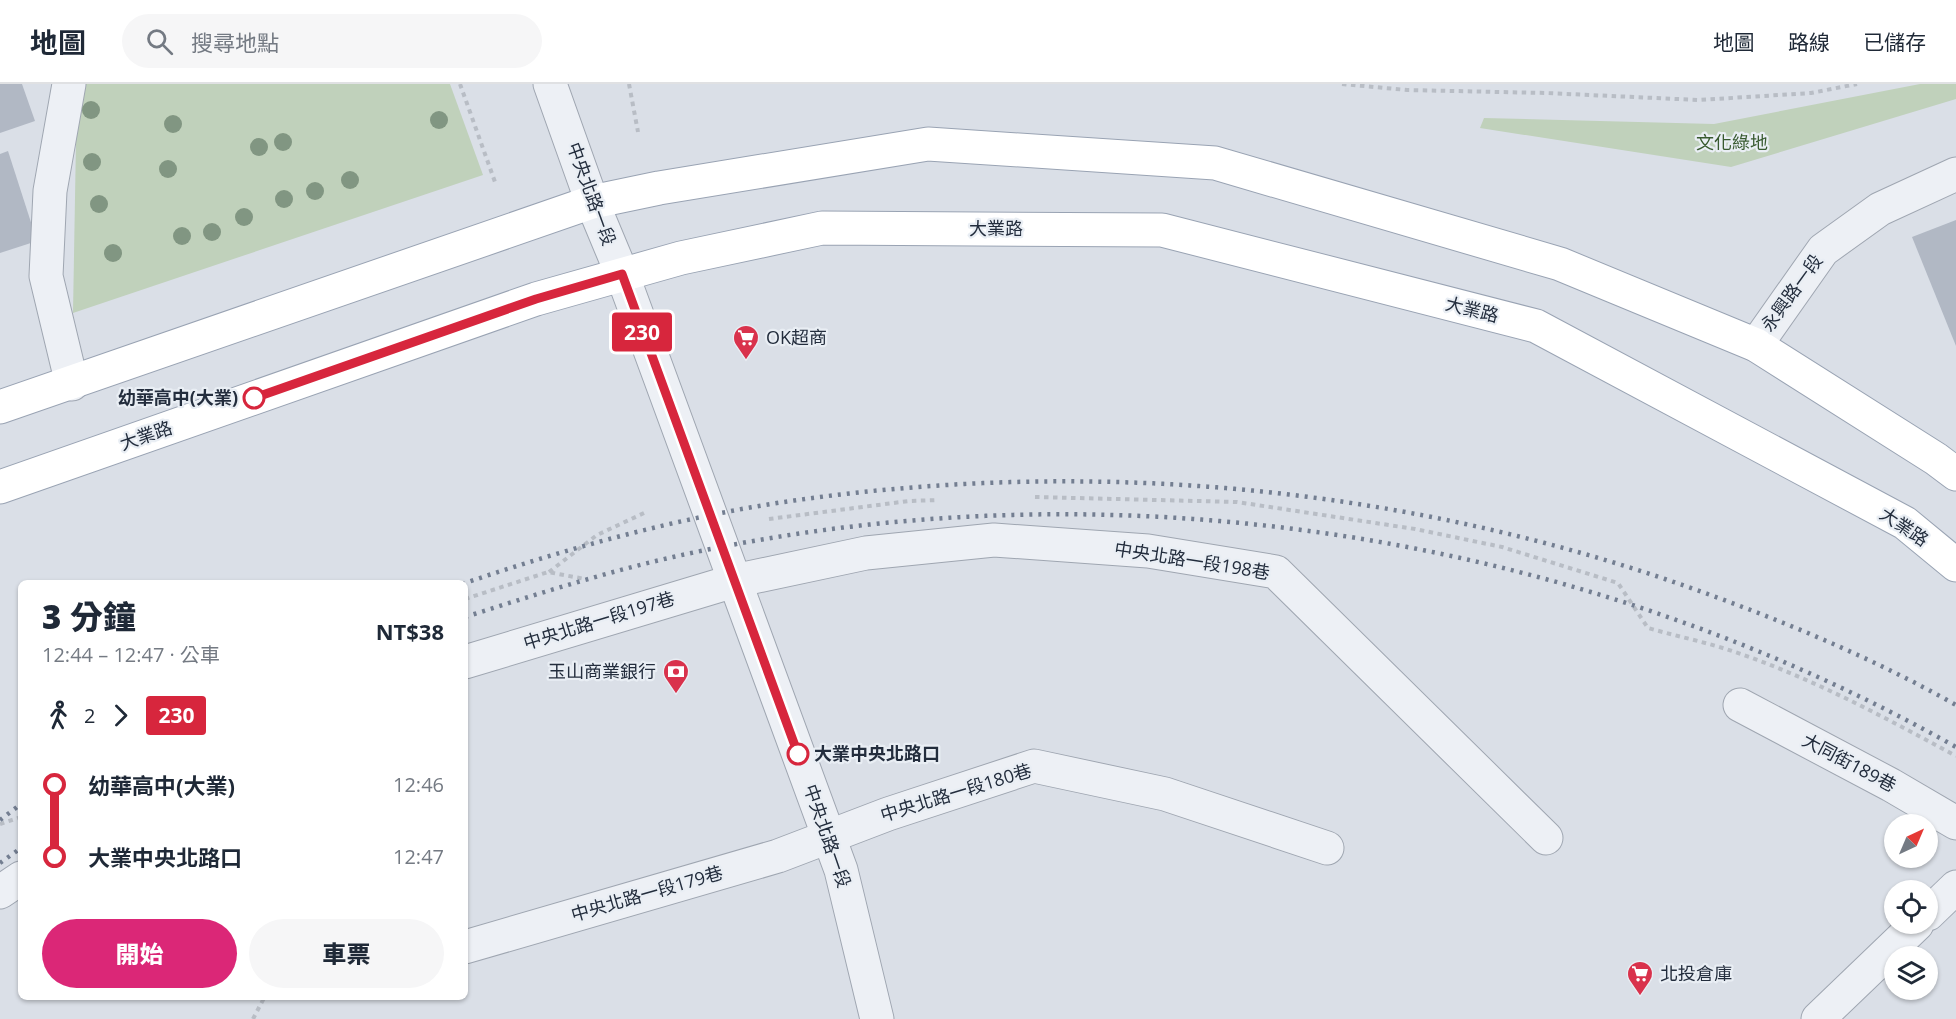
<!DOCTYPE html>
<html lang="zh-TW">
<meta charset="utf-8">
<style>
:root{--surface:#fff;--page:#f6f6f7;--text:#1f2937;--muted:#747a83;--line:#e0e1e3;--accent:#db2777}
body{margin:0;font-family:"Open Sans","Noto Sans TC",sans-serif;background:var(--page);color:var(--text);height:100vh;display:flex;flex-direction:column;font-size:22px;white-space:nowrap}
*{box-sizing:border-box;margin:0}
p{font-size:20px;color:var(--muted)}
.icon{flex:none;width:33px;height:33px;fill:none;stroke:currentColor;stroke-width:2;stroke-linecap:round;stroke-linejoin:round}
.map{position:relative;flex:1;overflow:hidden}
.drawer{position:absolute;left:18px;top:496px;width:450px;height:420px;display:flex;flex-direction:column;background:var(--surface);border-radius:9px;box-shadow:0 2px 4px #0004}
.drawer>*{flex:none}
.badge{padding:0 12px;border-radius:4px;font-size:21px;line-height:39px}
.needle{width:39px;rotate:44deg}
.buttons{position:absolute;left:1884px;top:730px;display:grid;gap:12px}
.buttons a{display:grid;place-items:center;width:54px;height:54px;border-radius:50%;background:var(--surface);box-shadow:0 2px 4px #0004;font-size:30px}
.map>.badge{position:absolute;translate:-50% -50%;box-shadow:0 0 0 3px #fff}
.legs{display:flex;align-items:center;gap:9px;height:66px;padding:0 24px;font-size:20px}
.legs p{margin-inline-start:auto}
.summary{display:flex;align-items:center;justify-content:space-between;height:102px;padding:0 24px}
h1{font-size:33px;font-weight:800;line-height:45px}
.cta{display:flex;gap:12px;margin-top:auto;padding:12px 24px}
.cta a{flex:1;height:69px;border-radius:36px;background:var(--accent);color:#fff;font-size:24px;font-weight:800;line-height:69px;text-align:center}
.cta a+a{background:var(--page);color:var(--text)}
ul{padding:0 24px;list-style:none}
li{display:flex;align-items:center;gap:21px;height:72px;font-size:22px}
li i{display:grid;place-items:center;width:9px;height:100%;margin:0 8px;background:currentColor}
li i::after{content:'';width:15px;height:15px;margin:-8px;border:4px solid;border-radius:50%;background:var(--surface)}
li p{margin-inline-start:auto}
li:first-child i{background:linear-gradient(#0000 50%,currentColor 0)}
li:last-child i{background:linear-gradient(currentColor 50%,#0000 0)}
header{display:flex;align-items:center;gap:36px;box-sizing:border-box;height:84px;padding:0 30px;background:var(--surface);border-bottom:2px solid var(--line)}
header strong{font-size:28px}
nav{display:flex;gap:33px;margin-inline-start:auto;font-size:21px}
.search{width:420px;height:54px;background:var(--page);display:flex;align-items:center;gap:15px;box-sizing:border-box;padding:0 21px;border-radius:33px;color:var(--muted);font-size:22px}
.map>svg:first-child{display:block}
.green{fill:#c0d1bb}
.building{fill:#b1b8c4}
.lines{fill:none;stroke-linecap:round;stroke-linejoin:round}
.minor-casing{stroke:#9fa6b1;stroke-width:35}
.major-casing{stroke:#99a3b3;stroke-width:35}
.path{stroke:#b8bdc5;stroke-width:4;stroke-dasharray:4.5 4.5;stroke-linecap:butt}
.minor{stroke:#edf0f5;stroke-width:33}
.major{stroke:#fff;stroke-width:33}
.rail{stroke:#737e91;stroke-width:4.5;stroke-dasharray:3 6;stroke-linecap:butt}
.tree{fill:#819682}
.line-1-casing{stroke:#fff;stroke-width:14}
.line-1{stroke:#d7263d;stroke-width:9}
.stop-1-dot{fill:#fff;stroke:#d7263d;stroke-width:3}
.labels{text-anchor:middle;stroke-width:4.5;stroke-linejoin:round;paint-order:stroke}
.park-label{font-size:18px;fill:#385a30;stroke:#e9eef4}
.street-label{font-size:18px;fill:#232d3d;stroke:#e9eef4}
.poi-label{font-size:18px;fill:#232d3d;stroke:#e9eef4;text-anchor:start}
.stop-label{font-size:18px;font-weight:bold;fill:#232d3d;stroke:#e9eef4;text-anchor:end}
</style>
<header>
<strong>地圖</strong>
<div class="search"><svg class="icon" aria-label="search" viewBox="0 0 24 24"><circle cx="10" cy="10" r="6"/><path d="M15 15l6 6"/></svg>搜尋地點</div>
<nav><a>地圖</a><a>路線</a><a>已儲存</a></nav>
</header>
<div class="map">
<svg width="1956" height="935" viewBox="0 0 1956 935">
<rect width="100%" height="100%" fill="#dadfe7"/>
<!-- green -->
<g class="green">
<polygon points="77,0 450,0 483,91 73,229"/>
<polygon points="1920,0 1956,0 1956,15 1731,83 1480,44 1484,34 1714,40"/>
</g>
<!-- building -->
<g class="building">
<polygon points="0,0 22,0 35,37 0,49"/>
<polygon points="8,67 37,157 0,169 0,70"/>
<polygon points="1956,136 1956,262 1912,153"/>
</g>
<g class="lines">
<defs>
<g id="minor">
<polyline points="69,0 50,107 46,192 72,300"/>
<polyline points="550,0 592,118 622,190 841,786 877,935"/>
<polyline points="1756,261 1823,166 1880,125 1956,90"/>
<polyline points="465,578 734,497 866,469 994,456 1148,467 1276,488 1546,754"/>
<polyline points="1740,621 1891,701 1956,739"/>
<polyline points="0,808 21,794"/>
<polyline points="1928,830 1956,803"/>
<polyline points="465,863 778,772 888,730 1034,682 1165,710 1327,764"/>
<polyline points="1818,935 1917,840"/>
</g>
<g id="major">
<polyline points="0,323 592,118 659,104 928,60 1215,79 1560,180 1756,261 1936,375 1956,390"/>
<polyline points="0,403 536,215 681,174 822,144 1162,146 1536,242 1905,439 1956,481"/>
</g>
</defs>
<!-- minor casing -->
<use href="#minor" class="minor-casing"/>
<!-- major casing -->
<use href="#major" class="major-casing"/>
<!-- path -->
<g class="path">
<polyline points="460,0 495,98"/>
<polyline points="629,0 638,48"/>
<polyline points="1342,0 1407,6 1546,9 1699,16 1811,9 1857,0"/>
<path d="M1035,413l202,5 178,27 87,18 116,36 30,45c28,8 57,14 84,23 78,26 152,66 224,105"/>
<polyline points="769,435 909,417 938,416"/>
<polyline points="549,488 597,451 644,429"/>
<polyline points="465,515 548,488 585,495"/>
<polyline points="0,740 21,733"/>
<polyline points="253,935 264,914"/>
</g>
<!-- minor -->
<use href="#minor" class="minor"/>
<!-- major -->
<use href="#major" class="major"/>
<!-- rail -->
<g class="rail">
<path d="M462,500c103,-35 208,-64 315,-81 298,-45 603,-20 888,76 99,34 199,74 291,126"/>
<path d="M465,533c69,-22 138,-44 208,-60 432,-97 898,-27 1283,190"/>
<polyline points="0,736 21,720"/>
<polyline points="0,779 21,764"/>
</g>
</g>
<!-- trees -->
<g class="tree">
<circle cx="91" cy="26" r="9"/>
<circle cx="439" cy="36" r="9"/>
<circle cx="173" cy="40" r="9"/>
<circle cx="283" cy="58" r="9"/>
<circle cx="259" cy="63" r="9"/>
<circle cx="92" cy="78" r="9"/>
<circle cx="168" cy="85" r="9"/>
<circle cx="350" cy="96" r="9"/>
<circle cx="315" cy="107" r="9"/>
<circle cx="284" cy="115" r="9"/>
<circle cx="99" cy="120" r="9"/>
<circle cx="244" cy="133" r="9"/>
<circle cx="212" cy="148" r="9"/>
<circle cx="182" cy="152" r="9"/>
<circle cx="113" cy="169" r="9"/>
</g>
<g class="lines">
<defs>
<polyline id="line-1" points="254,314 536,215 622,190 798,670"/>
</defs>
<!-- line-1 casing -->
<use href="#line-1" class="line-1-casing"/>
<!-- line-1 -->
<use href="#line-1" class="line-1"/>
</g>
<!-- icons -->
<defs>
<symbol id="supermarket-pin" viewBox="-11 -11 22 30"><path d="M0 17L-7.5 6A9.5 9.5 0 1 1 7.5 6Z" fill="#d9324c" stroke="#e9eef4"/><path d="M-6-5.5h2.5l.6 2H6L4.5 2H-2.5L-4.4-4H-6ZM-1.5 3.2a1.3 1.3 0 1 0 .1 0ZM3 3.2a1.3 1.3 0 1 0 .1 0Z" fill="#fff"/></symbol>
<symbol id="bank-pin" viewBox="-11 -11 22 30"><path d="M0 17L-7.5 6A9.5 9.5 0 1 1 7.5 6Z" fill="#d9324c" stroke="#e9eef4"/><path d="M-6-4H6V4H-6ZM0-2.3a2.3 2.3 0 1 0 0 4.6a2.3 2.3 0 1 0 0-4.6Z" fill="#fff"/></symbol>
</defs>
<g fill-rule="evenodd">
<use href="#supermarket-pin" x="731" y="239" width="30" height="40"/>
<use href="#bank-pin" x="661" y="573" width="30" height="40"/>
<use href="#supermarket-pin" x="1625" y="875" width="30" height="40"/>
</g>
<!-- markers -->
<g class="stop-1-dot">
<circle cx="254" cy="314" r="10"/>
<circle cx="798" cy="670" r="10"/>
</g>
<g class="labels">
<!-- park labels -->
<g class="park-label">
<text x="1732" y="65">文化綠地</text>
</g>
<!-- street labels -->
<g class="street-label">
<text transform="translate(591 110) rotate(70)" y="6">中央北路一段</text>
<text x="996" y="151">大業路</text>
<text transform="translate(1792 209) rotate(-54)" y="6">永興路一段</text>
<text transform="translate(1472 226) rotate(14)" y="6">大業路</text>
<text transform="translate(146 352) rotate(-19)" y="6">大業路</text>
<text transform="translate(1904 443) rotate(34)" y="6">大業路</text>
<text transform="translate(1192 477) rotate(9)" y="6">中央北路一段198巷</text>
<text transform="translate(599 537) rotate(-17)" y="6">中央北路一段197巷</text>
<text transform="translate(1849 679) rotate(28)" y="6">大同街189巷</text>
<text transform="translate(956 709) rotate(-17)" y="6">中央北路一段180巷</text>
<text transform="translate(827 752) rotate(71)" y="6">中央北路一段</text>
<text transform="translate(647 810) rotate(-16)" y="6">中央北路一段179巷</text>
</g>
<!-- poi labels -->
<g class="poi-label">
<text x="766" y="260">OK超商</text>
<text x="656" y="594" text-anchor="end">玉山商業銀行</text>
<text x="1660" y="896">北投倉庫</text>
</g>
<!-- stop labels -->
<g class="stop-label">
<text x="238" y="320">幼華高中(大業)</text>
<text x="814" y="676" text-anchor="start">大業中央北路口</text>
</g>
</g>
</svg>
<div class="buttons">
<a><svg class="needle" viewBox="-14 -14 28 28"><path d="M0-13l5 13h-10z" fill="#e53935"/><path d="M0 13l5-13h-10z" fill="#747a83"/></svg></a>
<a><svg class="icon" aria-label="locate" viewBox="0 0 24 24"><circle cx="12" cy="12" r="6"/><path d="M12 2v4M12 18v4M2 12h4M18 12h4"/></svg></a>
<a><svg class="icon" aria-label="layers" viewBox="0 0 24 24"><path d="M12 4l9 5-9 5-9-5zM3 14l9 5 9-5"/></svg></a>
</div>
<b class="badge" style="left:642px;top:248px;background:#d7263d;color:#fff">230</b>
<section class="drawer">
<div class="summary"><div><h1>3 分鐘</h1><p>12:44 – 12:47 · 公車</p></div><b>NT$38</b></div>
<div class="legs"><svg class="icon" aria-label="walk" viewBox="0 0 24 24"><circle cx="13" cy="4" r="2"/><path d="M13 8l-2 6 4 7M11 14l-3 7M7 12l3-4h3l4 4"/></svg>2<svg class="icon" aria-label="forward" viewBox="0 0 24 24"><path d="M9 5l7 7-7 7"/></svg><b class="badge" style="background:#d7263d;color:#fff">230</b></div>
<ul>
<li><i style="color:#d7263d"></i><b>幼華高中(大業)</b><p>12:46</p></li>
<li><i style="color:#d7263d"></i><b>大業中央北路口</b><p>12:47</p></li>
</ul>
<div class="cta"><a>開始</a><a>車票</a></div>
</section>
</div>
